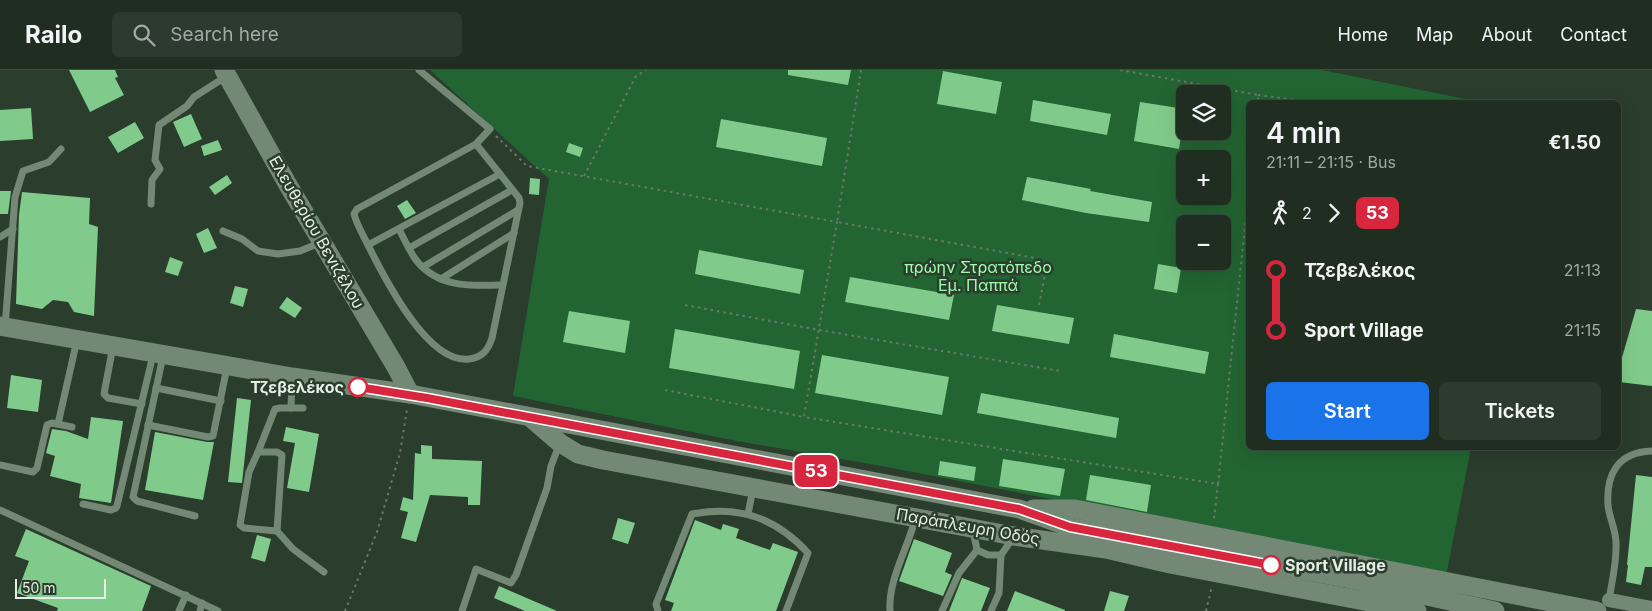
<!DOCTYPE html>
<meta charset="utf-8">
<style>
:root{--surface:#202e22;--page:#2d3a2f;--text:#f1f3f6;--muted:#a2a8a5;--line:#3d4a40;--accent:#1a73e8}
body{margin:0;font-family:Inter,sans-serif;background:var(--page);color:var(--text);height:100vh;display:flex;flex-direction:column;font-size:19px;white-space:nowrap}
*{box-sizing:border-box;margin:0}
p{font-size:16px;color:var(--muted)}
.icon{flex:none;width:28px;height:28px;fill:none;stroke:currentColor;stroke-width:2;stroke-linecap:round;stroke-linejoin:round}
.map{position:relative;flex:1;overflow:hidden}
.panel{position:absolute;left:1246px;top:30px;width:375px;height:350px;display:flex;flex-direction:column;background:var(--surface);border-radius:8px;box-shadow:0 5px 20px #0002,0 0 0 1px var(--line)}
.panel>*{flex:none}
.badge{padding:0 10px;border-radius:8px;font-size:18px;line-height:32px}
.fabs{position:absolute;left:1176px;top:15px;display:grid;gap:10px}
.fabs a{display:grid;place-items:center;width:55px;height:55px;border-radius:8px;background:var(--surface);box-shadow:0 5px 20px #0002,0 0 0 1px var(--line);font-size:25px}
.scale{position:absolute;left:15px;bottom:12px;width:91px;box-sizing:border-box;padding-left:5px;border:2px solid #e4efe5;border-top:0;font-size:14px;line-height:18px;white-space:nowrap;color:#e4efe5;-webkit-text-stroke:4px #2b3d2d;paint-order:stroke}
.map>.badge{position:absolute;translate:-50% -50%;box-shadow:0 0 0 2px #fff}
.legs{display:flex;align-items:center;gap:8px;height:55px;padding:0 20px;font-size:16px}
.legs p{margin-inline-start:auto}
.summary{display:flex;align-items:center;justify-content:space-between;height:85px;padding:0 20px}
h1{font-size:28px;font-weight:600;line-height:38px}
.action{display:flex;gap:10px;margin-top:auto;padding:10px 20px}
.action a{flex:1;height:58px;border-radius:8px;background:var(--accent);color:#fff;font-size:20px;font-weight:600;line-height:58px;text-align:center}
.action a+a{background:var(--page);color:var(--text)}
ul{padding:0 20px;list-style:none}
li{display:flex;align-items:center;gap:18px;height:60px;font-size:19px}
li i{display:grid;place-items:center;width:8px;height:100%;margin:0 6px;background:currentColor}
li i::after{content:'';width:12px;height:12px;margin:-6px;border:4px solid;border-radius:50%;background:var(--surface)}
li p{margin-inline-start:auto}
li:first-child i{background:linear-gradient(#0000 50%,currentColor 0)}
li:last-child i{background:linear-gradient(currentColor 50%,#0000 0)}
header{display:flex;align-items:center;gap:30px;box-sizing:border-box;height:70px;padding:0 25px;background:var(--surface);border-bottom:1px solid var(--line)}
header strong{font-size:24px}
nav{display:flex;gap:28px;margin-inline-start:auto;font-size:18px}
.search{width:350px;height:45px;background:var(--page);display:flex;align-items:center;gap:12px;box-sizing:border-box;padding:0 18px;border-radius:8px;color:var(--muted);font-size:19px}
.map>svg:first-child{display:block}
.green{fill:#236532;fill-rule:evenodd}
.building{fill:#80cb8b}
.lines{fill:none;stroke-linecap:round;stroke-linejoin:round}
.path{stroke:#68786a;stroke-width:2;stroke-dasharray:2.5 4;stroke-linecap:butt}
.lane{stroke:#748876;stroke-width:7}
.street{stroke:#748876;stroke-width:14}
.secondary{stroke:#748876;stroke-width:19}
.line-1-casing{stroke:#fff;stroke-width:11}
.line-1{stroke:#d7263d;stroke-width:8}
.stop-1-dot{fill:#fff;stroke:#d7263d;stroke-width:2.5}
.labels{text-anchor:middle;stroke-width:5;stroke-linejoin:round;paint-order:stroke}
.street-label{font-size:16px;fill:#e4efe5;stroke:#2b3d2d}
.park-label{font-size:16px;fill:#99fda9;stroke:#2b3d2d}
.stop-label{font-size:16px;font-weight:bold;fill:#e4efe5;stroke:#2b3d2d;text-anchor:end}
</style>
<header>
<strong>Railo</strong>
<div class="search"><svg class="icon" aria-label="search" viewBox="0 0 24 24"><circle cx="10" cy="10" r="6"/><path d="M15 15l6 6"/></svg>Search here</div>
<nav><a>Home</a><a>Map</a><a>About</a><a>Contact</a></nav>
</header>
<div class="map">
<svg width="1652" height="541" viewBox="0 0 1652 541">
<rect width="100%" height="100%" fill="#2b3d2d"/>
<!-- green -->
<path class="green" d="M430,0h892l158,32h-231v346h222l-25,128 -564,-110 -145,-25 -224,-45 36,-217zM1185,24h37v37h-37zM1185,89h37v37h-37zM1185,154h37v37h-37z"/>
<!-- building -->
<g class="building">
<polygon points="69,0 115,0 118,7 115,8 124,25 90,42"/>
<polygon points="788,0 851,0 848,15 788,5"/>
<polygon points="943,1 1002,12 996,44 937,34"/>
<polygon points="1033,30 1111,44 1107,65 1030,51"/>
<polygon points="1140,32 1185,39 1179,79 1134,71"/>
<polygon points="31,38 33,69 0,71 0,40"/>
<polygon points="191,44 202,69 184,77 173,52"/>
<polygon points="721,49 827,68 822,96 716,77"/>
<polygon points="135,52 144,68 118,83 108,67"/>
<polygon points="218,70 222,80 204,86 201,76"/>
<polygon points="569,73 583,78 580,87 566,82"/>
<polygon points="227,105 232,113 215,125 209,117"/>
<polygon points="1027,107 1091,119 1090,121 1152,132 1149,152 1086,143 1022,130"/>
<polygon points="530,108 540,109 539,125 529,124"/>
<polygon points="0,121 11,121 8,144 0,144"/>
<polygon points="22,122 90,128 89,154 98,157 94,246 74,242 68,232 53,230 42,239 16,234 19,145"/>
<polygon points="407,130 416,143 405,149 397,136"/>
<polygon points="208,158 217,178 204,183 196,164"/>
<polygon points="699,180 804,200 800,224 695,204"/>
<polygon points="170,187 183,192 178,206 165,202"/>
<polygon points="1158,194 1181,198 1177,223 1154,219"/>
<polygon points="850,207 954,225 949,250 845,232"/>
<polygon points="235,216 248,219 243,237 230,233"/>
<polygon points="287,227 302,238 295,248 279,238"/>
<polygon points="997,235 1074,248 1069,274 992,261"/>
<polygon points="1636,239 1652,241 1652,316 1619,312 1619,298"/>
<polygon points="569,241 630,251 625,283 563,272"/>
<polygon points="675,259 800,281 794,319 669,298"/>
<polygon points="1114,264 1209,282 1205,304 1110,287"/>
<polygon points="822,285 949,307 942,345 815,323"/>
<polygon points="11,305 42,310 38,342 7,338"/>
<polygon points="981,323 1119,348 1116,368 977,343"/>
<polygon points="237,328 251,330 242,413 228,412"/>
<polygon points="91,347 123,351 111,433 79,428 81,414 50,406 55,386 46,383 52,359 66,361 88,369"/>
<polygon points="286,357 319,364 309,422 287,418 295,373 283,371"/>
<polygon points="155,362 207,372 214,372 203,430 145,420"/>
<polygon points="421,375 432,376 432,389 482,391 480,435 468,435 468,427 430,425 416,472 401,468 408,442 400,440 403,427 413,430 415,383 421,384"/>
<polygon points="1003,389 1065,399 1060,426 999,416"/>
<polygon points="940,391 976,397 974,411 938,405"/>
<polygon points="1090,405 1151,415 1147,442 1086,430"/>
<polygon points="1636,405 1652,407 1652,497 1645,497 1641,515 1626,512 1628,495 1627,495"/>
<polygon points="618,448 635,453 628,474 612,469"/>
<polygon points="695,450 721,460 723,454 739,459 736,468 770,480 773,473 798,482 776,541 671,541 674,533 665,530"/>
<polygon points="26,459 151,516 142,541 57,541 58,538 17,523 29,491 15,486"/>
<polygon points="257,465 271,469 265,492 251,488"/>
<polygon points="914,469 952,483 945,502 952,505 943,526 899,511"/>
<polygon points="962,508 990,518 981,541 949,541"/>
<polygon points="499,516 557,541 525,541 494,528"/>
<polygon points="1015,521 1065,540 1065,541 1007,541"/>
<polygon points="1110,521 1129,526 1124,541 1104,541"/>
</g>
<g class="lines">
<!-- path -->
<g class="path">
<polyline points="861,0 837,152 1035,188 1045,204 1039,235"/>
<polyline points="1120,0 1258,25 1258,32"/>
<polyline points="1258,25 1311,32"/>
<polyline points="496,66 527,96 837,152 804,347 1218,414 1214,449"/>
<polyline points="584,106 636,6 646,0"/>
<polyline points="685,235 819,260 1060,301"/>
<polyline points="665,320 804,347"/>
<polyline points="1218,414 1249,118"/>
<polyline points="345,541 377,462 400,383 407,339"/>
<polyline points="1206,541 1212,516"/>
</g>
<!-- lane -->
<g class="lane">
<path d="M419,0l71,59 -14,15 -119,65 -3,5c3,12 11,24 16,35 15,30 58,115 99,110 14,-2 19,-9 23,-21l28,-135 -1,-5 -43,-54"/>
<polyline points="151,134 152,110 160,99 155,90 159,55 187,36 194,27 227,6"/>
<path d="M399,159c5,10 10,21 17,31 22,28 55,26 86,25"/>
<polyline points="223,161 242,169 258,181 278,184 300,181 322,172"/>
<polyline points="0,167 13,159"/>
<polyline points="368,175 500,104"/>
<polyline points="409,178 512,120"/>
<polyline points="423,197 518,140"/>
<polyline points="441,209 514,163"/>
<polyline points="5,257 15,127 23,101 49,92 61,79"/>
<polyline points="113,276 104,324 108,328 142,334"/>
<polyline points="163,286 133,427 137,431 195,446"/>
<polyline points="156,318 221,331"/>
<polyline points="291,338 292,307"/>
<polyline points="58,354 77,270"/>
<polyline points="148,355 208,367 213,366 227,297"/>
<polyline points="258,382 249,402 240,455 244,458 277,461 293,479 324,502"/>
<polyline points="0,395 33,402 37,398 47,355 52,353 72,357"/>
<polyline points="83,434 111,440 116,438 117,436 153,285"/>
<polyline points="0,440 218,541"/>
<polyline points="748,444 753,419"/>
<polyline points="277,461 282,385 277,382 258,382 275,339 280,338 303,338"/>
<polyline points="977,480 988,485 1001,485"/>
<path d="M1609,530c3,-19 8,-39 7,-57 0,-14 -7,-25 -8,-38 -2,-31 10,-53 44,-54"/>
<polyline points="179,541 186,525"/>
<polyline points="200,541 202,533"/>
<polyline points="462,541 476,499 511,513 516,505 547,418 551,396 560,373"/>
<path d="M658,541l-2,-7 36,-90c47,-9 84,4 116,39l-22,58"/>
<path d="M890,541c-2,-31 17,-61 25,-91"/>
<polyline points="942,541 959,503 977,480 973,460"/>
<polyline points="991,541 999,523 1001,485 1013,468"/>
</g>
<!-- street -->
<polyline class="street" points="1609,530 1652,538"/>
<!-- secondary -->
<g class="secondary">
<polyline points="224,0 288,115 396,297 410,324"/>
<polyline points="0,256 292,307 410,324 1019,439 1070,457 1350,509 1495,541"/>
<polyline points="531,348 560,373 578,384 603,390 1014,466 1106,479 1170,494 1417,541"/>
<polyline points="1033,439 1075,439 1597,541"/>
</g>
</g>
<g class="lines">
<defs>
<polyline id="line-1" points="358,317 427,328 1019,439 1070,457 1271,495"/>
</defs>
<!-- line-1 casing -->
<use href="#line-1" class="line-1-casing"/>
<!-- line-1 -->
<use href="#line-1" class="line-1"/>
</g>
<!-- markers -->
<g class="stop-1-dot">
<circle cx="358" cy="317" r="9"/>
<circle cx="1271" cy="495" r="9"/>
</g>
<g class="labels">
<!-- street labels -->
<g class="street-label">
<text transform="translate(317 162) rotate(60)" y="6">Ελευθερίου Βενιζέλου</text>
<text transform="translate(968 456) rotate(10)" y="6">Παράπλευρη Οδός</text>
</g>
<!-- park labels -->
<g class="park-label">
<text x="978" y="203">πρώην Στρατόπεδο<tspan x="978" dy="18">Εμ. Παππά</tspan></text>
</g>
<!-- stop labels -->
<g class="stop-label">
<text x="344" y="323">Τζεβελέκος</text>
<text x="1285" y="501" text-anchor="start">Sport Village</text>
</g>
</g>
</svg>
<div class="fabs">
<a><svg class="icon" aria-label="layers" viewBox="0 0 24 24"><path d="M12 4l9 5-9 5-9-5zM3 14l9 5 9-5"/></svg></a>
<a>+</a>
<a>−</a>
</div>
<div class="scale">50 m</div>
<b class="badge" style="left:816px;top:401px;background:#d7263d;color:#fff">53</b>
<section class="panel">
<div class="summary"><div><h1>4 min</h1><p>21:11 – 21:15 · Bus</p></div><b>€1.50</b></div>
<div class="legs"><svg class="icon" aria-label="walk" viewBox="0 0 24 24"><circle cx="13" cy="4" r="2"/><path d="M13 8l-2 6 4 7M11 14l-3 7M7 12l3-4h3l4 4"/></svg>2<svg class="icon" aria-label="forward" viewBox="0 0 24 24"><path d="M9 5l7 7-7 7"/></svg><b class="badge" style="background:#d7263d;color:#fff">53</b></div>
<ul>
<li><i style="color:#d7263d"></i><b>Τζεβελέκος</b><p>21:13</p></li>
<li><i style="color:#d7263d"></i><b>Sport Village</b><p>21:15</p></li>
</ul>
<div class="action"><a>Start</a><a>Tickets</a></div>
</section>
</div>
